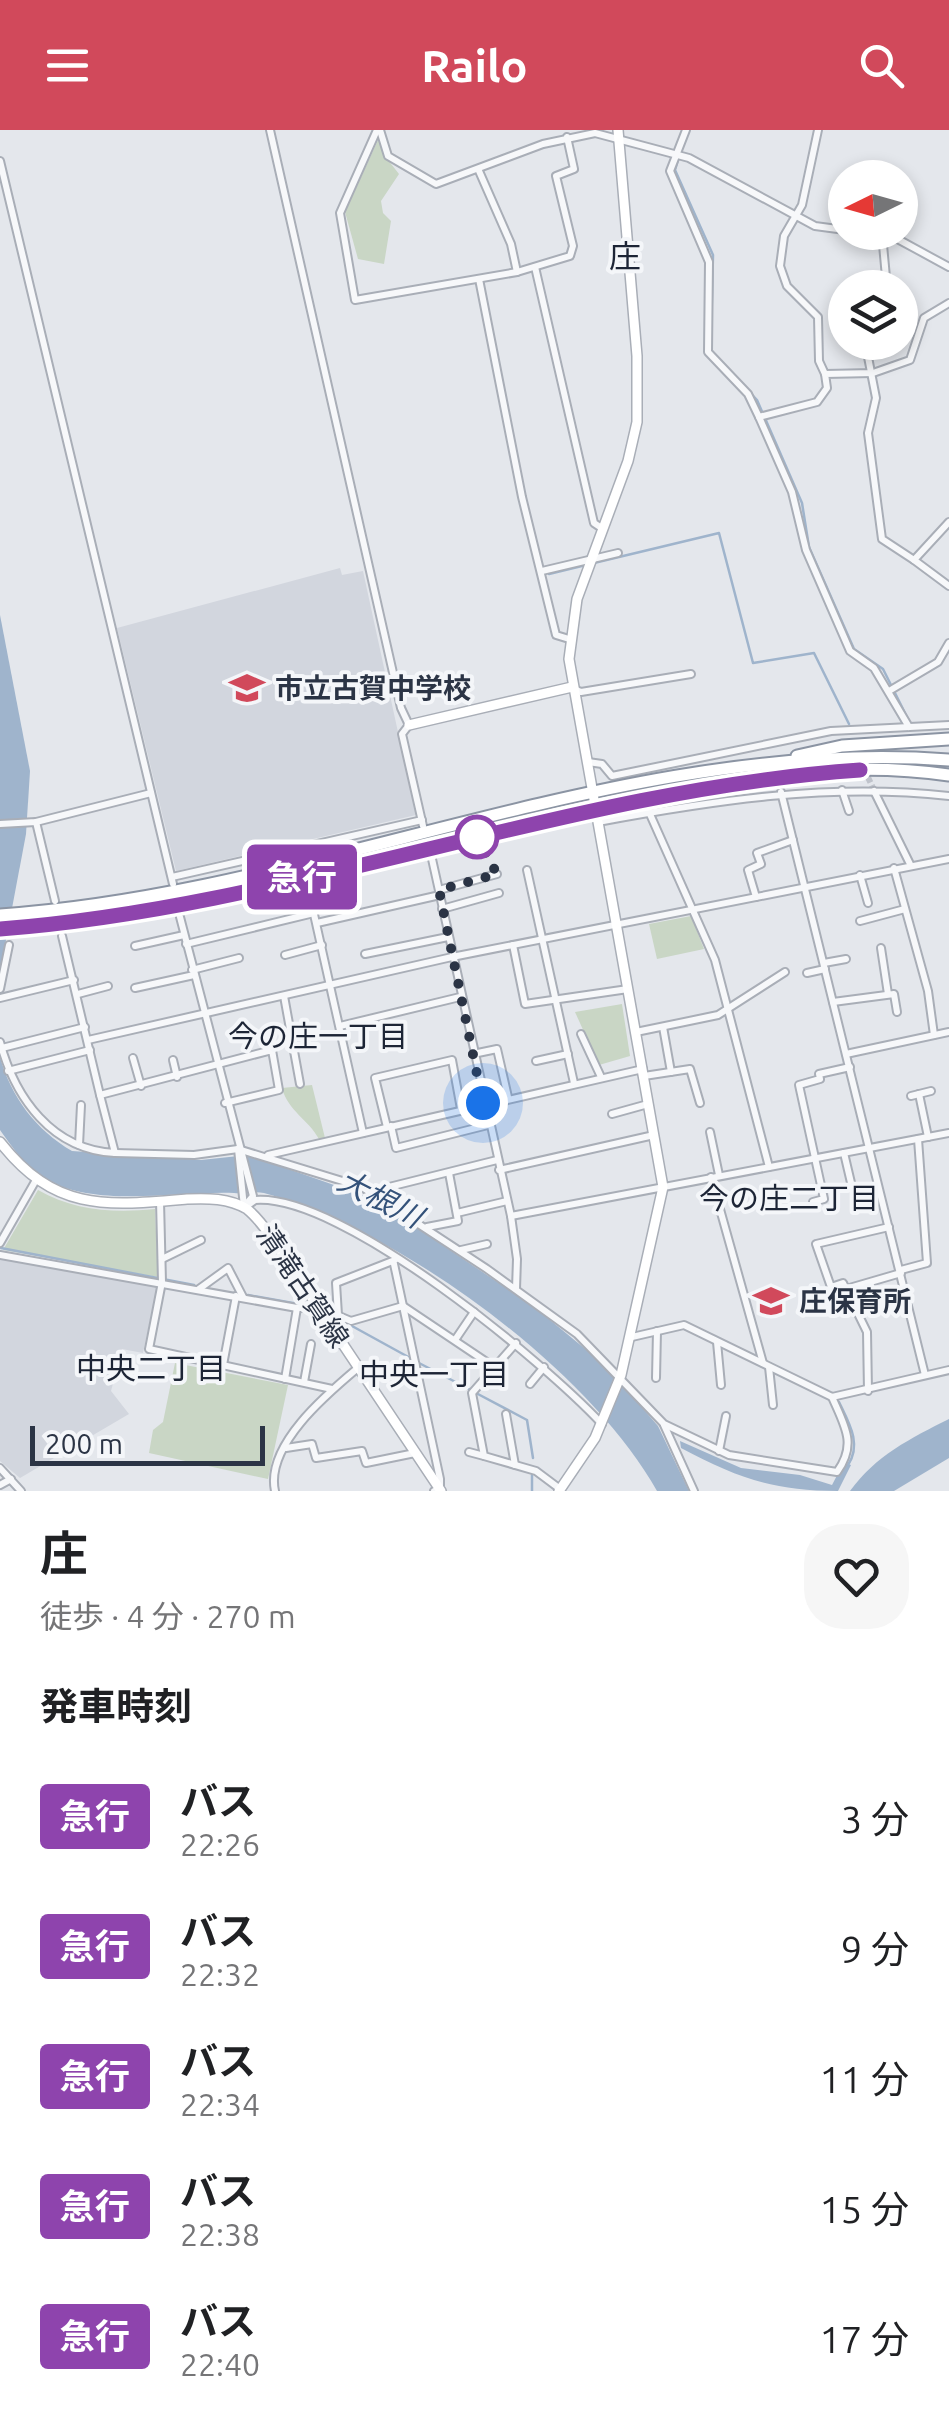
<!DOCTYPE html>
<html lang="ja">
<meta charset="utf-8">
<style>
:root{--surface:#fff;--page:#f6f6f6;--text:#202124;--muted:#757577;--accent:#d1495b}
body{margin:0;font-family:Ubuntu,"Noto Sans JP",sans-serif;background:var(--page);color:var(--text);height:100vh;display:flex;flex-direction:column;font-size:38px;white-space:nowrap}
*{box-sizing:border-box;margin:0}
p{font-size:32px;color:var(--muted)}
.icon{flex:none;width:55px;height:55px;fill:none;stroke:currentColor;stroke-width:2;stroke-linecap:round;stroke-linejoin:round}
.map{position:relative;height:1361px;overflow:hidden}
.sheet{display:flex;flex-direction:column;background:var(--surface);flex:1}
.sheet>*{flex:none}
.badge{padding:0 20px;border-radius:8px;font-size:35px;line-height:65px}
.needle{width:65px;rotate:265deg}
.tools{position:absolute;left:828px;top:30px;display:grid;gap:20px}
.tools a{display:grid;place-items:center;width:90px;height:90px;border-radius:50%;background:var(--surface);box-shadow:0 5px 15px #0003;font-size:50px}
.scale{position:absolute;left:30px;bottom:25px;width:235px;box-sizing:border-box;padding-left:10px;border:5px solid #2b3445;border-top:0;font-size:28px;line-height:35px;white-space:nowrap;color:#2b3445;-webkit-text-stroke:8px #f4f6f9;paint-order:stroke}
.you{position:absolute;width:50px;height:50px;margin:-25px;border:8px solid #fff;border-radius:50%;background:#1a73e8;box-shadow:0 0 0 15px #1a73e833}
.map>.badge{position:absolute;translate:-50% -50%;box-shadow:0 0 0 5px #fff}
h2{padding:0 40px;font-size:38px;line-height:90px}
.round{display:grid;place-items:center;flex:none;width:105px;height:105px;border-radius:40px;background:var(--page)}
.head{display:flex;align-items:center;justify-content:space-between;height:170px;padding:0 40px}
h1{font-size:48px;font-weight:700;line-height:75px}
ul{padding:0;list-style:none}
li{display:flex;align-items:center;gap:30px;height:130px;padding:0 40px}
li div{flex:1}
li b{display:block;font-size:38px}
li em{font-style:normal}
li .badge{min-width:110px;font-weight:700;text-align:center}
header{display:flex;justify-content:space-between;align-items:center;height:130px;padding:0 40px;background:var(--accent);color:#fff;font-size:45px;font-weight:700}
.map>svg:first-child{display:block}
.built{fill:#d2d6de}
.green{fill:#c9d6c5}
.water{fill:#9fb4cc}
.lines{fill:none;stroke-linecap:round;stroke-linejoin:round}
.stream{stroke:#9fb4cc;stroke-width:2.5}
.street-tunnel{stroke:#bfc3cb;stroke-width:6;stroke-dasharray:6 3;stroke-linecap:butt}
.street-casing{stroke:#a9aeb7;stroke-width:10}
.secondary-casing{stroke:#a9aeb7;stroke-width:12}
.highway-casing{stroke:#8b94a3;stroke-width:15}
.street{stroke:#f7f8fa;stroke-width:6}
.secondary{stroke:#fff;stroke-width:9}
.highway{stroke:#fff;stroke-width:11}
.line-casing{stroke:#fff;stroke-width:22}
.line{stroke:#8e44ad;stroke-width:15}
.walk{stroke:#2b3445;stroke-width:10;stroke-dasharray:0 18}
.stop-dot{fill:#fff;stroke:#8e44ad;stroke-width:5}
.labels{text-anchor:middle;stroke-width:8;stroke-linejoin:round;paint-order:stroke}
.poi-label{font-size:28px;font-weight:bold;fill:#2b3445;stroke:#f4f6f9;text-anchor:start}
.street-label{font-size:28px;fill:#2b3445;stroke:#f4f6f9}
.neighbourhood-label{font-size:30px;fill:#1d2536;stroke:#f4f6f9}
.water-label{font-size:30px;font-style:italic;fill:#34527a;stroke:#f4f6f9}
.quarter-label{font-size:32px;fill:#1d2536;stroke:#f4f6f9}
</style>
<header><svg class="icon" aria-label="menu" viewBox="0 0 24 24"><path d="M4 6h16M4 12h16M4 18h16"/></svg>Railo<svg class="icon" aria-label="search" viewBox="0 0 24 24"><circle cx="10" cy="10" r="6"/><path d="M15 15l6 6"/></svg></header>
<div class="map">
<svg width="949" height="1361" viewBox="0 0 949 1361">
<rect width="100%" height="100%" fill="#e4e7ec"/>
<!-- built -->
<g class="built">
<polygon points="340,438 342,445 363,441 416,685 176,741 117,498"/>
<polygon points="0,1128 157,1156 143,1223 122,1219 111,1261 129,1284 20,1348 0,1331"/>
</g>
<!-- green -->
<g class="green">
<polygon points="379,8 384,25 399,44 381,71 383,83 391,91 384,134 358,129 345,82"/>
<polygon points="691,786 704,819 657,829 649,794"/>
<polygon points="622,874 630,926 599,935 575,882"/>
<path d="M312,955l13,53 -6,1c-11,-20 -31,-28 -37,-51z"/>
<path d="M38,1060c36,21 76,23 117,19l3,68 -155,-27z"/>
<polygon points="175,1233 288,1255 268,1349 149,1323 153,1300 163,1292"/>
</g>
<!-- water -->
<g class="water">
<polygon points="0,485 30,641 26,704 0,842"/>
<path d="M0,927c11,40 36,73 72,94l129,9 47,-5 126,44 159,107 73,60 52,60 31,65h-32c-69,-123 -258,-261 -393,-298 -10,-2 -20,1 -30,0 -57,-2 -137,15 -187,-13 -19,-10 -35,-33 -47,-50z"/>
<path d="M949,1289v39l-55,33h-44c25,-35 61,-53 99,-72z"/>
<path d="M680,1311l61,27 59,7 32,10 12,-23 7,3 -13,26c-65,0 -100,-13 -157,-43z"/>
</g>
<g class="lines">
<!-- stream -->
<g class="stream">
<polyline points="678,30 675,40 713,125 711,205"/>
<polyline points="726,237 757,270 802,373 809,417 854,519 883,539 908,589"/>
<polyline points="594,433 719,403 753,533 814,523 849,594"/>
<polyline points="549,444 586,435"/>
<polyline points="1,1118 194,1155"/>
<polyline points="248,1165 304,1175"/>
<polyline points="352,1196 412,1229"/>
<polyline points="419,1233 469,1259"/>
<polyline points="476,1263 527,1290 533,1328"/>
<path d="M839,1272c10,21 23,42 9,63"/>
<polyline points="532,1345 532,1361"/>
</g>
<!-- street-tunnel -->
<g class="street-tunnel">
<polyline points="864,639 874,660"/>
<polyline points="297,719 309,762"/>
</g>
<defs>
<g id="street">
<polyline points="270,0 401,578 409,595 402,604 423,696"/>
<polyline points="377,0 340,83 355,170 517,142 570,126 573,116 556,46 574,39 567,7"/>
<polyline points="380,0 388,26 436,54 543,14 595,3 689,28 815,96 845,100"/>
<polyline points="686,0 670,41 709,132 708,222 748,264 759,287 792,362 806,420 850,521 874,538 909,597"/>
<polyline points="818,0 802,75 784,106 780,136 787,156 818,187 819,231 825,244"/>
<polyline points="0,31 173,754"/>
<polyline points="479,41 511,114 517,142"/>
<polyline points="874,102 892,106 949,137"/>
<polyline points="882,104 887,158"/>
<polyline points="535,137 594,393 603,399"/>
<polyline points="479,149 522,367 556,505 569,509"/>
<polyline points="874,212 868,227 876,268 868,303 882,409 914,430"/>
<polyline points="759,287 817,272 827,258 825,244 873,243 910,230 924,188 949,173"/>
<polyline points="949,392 914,430 949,456"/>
<polyline points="542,441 618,423"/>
<polyline points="574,559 581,562 691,544"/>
<polyline points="889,561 938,532 949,513"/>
<polyline points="588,632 602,634 612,646 831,601 949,595"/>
<polyline points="842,660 849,681"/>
<polyline points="874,661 910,734"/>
<polyline points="781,662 925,1245"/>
<polyline points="649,682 715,830 769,1037"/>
<polyline points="36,692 55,771"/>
<path d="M598,692c118,-22 231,-39 351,-26"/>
<polyline points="0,694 36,692 151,663"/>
<polyline points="432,729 511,1086 517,1129 516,1159"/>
<polyline points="894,738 928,861 934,905"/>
<polyline points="527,740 574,953"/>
<polyline points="860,745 868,773"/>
<polyline points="172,747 422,690"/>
<polyline points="439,760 497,744"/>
<polyline points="309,762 363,1003"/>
<polyline points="756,767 748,740 761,734 757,723 793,710"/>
<polyline points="442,779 499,763"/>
<polyline points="180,787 253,1066 248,1072"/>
<polyline points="860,791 905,779"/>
<polyline points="317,793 440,765"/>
<polyline points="62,806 100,965 272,920 279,960 225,973"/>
<polyline points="186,814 314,783"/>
<polyline points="513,815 525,874 628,859"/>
<polyline points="135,816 184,805"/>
<polyline points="881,818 888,864"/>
<polyline points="365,824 448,807"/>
<polyline points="285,825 322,815"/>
<polyline points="824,833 846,829"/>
<polyline points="192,840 239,828"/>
<polyline points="807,843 825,839"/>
<polyline points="135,858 194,845"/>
<polyline points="0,859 9,815"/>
<polyline points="78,864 108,856"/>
<polyline points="284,866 300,954"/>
<polyline points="0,868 74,850"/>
<polyline points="833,872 894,864 897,882"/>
<polyline points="340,896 460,867"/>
<polyline points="663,897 671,942"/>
<polyline points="636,902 718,885 785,842"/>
<polyline points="581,904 601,947"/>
<polyline points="88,910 452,827 949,729"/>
<path d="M0,912c15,56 52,108 115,111l-15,-58"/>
<polyline points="2,918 85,897"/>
<polyline points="473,924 497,919 508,967"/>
<polyline points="846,924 949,902"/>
<polyline points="133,928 141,956"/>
<polyline points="173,930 177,947"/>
<polyline points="536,931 568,924"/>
<polyline points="8,941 90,920"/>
<polyline points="644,946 690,939 700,973"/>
<polyline points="919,964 928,1007"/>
<polyline points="911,966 931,961"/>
<polyline points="612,984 648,974"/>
<polyline points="391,996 396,1018 488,995"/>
<polyline points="387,997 375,948 452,930 461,979"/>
<polyline points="710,1002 719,1045"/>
<polyline points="79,1015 81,975"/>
<polyline points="238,1019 244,1077"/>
<path d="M115,1023l79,2 44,-6 124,38 125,82 90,65 87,90 65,31 108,17c20,-28 8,-45 -5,-75"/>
<polyline points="844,1023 852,1057"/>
<polyline points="268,1025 643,939"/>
<polyline points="499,1040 654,1005"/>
<polyline points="711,1047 763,1233"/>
<polyline points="383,1070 385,1058 497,1030"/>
<polyline points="160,1071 162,1152 149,1219 332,1259"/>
<polyline points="813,1072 824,1069 799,955 820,949 819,944 850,937"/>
<path d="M244,1078l11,-8c86,-7 288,161 347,224"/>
<polyline points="457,1083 507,1071"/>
<polyline points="511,1086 949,1003"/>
<polyline points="427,1097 458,1091 449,1043"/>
<polyline points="0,1113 36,1050"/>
<polyline points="461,1120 487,1114"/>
<polyline points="0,1125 297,1178 318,1177 351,1191 403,1176 494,1237"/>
<polyline points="162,1129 201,1110"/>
<polyline points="394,1134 440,1349 440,1359 434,1361"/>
<polyline points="901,1140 927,1133 918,1009"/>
<polyline points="199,1159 228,1138 243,1167"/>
<polyline points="846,1159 901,1143"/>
<polyline points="338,1185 336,1153 395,1130"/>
<polyline points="632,1207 684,1195 832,1267 949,1240"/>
<polyline points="455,1210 474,1182"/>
<polyline points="717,1212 721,1255"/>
<polyline points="516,1213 472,1263 484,1326 536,1341 560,1359"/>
<polyline points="223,1235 236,1166"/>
<polyline points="769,1237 773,1275"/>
<polyline points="656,1248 657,1201"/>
<polyline points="285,1249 297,1178"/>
<polyline points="304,1252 311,1214"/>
<polyline points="530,1254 544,1237"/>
<polyline points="868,1261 867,1202 843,1153 831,1157 816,1114 889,1097"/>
<polyline points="506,1284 515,1335"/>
<polyline points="664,1295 694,1361"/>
<polyline points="286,1318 312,1314 316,1328 362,1321 366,1333 415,1323"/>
<polyline points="719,1321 726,1286"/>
<polyline points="469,1322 484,1326"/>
<polyline points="0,1338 21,1361"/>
<polyline points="0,1355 11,1349"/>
<path d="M275,1361c-10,-46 53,-98 84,-124"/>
</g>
<g id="secondary">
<polyline points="409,595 572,557"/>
<path d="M0,1012c55,70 105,64 187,57 20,-1 42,-1 60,10 10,8 18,19 25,29l169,253"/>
<polyline points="559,1361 595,1308 621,1245 663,1057 569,529 577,469 628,331 637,292 637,226 618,0"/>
</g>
<g id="highway">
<polyline points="797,626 842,616 949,609"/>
<path d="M0,785c321,-22 624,-179 949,-155"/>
<path d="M0,799c171,-13 340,-58 507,-98 143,-34 294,-78 442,-56"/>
</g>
</defs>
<!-- street casing -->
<use href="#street" class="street-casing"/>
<!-- secondary casing -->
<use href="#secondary" class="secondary-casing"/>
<!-- highway casing -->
<use href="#highway" class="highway-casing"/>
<!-- street -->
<use href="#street" class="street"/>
<!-- secondary -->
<use href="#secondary" class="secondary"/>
<!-- highway -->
<use href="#highway" class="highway"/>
</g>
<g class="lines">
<defs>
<path id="line" d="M0,799c292,-22 568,-139 860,-159"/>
</defs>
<!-- line casing -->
<use href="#line" class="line-casing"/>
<!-- line -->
<use href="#line" class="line"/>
<!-- walk -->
<polyline class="walk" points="477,707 497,744 439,760 483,973"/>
</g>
<!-- icons -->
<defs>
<symbol id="school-bare" viewBox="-9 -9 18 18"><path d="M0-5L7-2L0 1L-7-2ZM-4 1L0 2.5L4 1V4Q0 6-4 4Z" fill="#d1495b" stroke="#f4f6f9" stroke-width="2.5" paint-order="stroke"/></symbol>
</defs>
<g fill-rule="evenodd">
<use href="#school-bare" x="222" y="533" width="50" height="50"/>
<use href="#school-bare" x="746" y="1146" width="50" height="50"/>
</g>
<!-- markers -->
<circle class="stop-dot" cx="477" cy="707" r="20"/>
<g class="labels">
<!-- poi labels -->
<g class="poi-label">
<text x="275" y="568">市立古賀中学校</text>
<text x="799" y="1181">庄保育所</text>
</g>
<!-- street labels -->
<g class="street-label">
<text transform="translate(303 1156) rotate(56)" y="10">清滝古賀線</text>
</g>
<!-- neighbourhood labels -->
<g class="neighbourhood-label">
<text x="318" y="917">今の庄一丁目</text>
<text x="789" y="1079">今の庄二丁目</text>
<text x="151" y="1249">中央二丁目</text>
<text x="434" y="1255">中央一丁目</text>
</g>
<!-- water labels -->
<g class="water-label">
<text transform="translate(380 1069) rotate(27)" y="10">大根川</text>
</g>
<!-- quarter labels -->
<g class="quarter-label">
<text x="625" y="138">庄</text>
</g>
</g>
</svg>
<div class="tools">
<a><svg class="needle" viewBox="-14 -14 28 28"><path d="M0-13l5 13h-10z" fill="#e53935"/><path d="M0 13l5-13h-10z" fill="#757577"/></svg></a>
<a><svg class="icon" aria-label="layers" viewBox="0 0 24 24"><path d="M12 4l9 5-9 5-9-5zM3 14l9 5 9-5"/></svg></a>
</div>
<div class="scale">200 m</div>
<div class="you" style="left:483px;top:973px"></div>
<b class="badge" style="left:302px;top:747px;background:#8e44ad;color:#fff">急行</b>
</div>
<section class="sheet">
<div class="head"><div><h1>庄</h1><p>徒歩 · 4 分 · 270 m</p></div><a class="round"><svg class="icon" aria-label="heart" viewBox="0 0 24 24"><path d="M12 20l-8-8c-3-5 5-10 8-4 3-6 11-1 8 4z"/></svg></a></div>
<h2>発車時刻</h2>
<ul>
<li><span class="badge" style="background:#8e44ad;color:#fff">急行</span><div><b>バス</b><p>22:26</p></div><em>3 分</em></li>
<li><span class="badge" style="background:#8e44ad;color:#fff">急行</span><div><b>バス</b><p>22:32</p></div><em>9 分</em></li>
<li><span class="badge" style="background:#8e44ad;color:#fff">急行</span><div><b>バス</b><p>22:34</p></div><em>11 分</em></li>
<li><span class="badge" style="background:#8e44ad;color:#fff">急行</span><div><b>バス</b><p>22:38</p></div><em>15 分</em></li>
<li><span class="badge" style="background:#8e44ad;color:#fff">急行</span><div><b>バス</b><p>22:40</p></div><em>17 分</em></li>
</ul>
</section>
